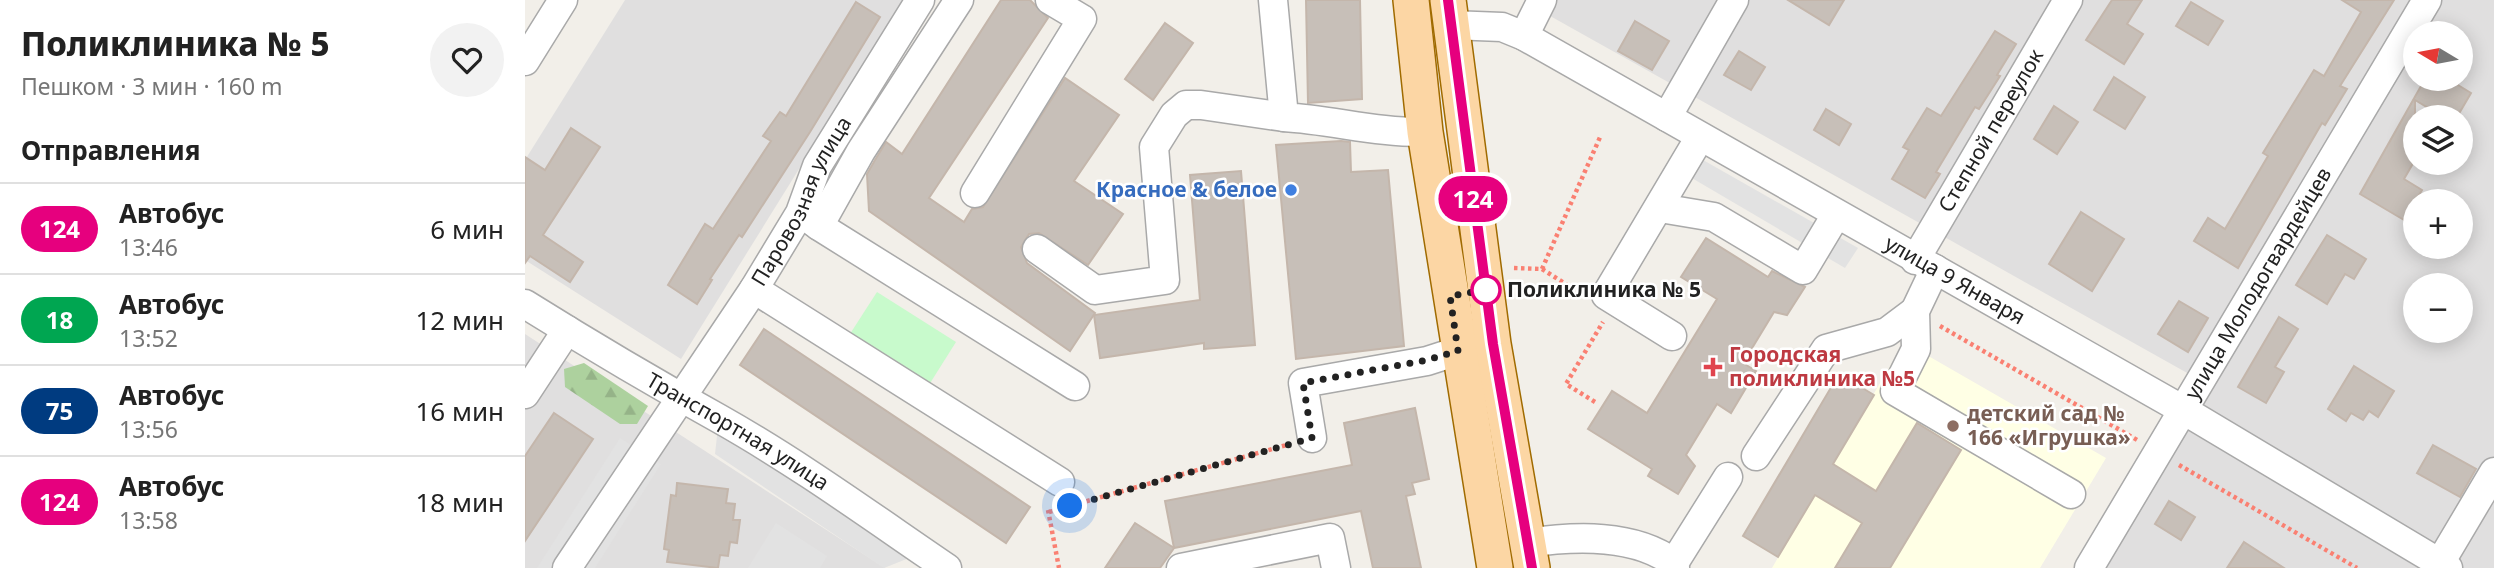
<!DOCTYPE html>
<html lang="ru">
<meta charset="utf-8">
<style>
:root{--surface:#fff;--page:#f2f2f2;--text:#222;--muted:#767676;--line:#e0e0e0}
body{margin:0;font-family:"Noto Sans",sans-serif;background:var(--page);color:var(--text);height:100vh;display:flex;flex-direction:column;font-size:26px;white-space:nowrap}
*{box-sizing:border-box;margin:0}
p{font-size:23px;color:var(--muted)}
.icon{flex:none;width:38px;height:38px;fill:none;stroke:currentColor;stroke-width:2;stroke-linecap:round;stroke-linejoin:round}
.map{position:relative;flex:1;overflow:hidden}
.sheet{display:flex;flex-direction:column;background:var(--surface);width:525px}
.sheet>*{flex:none}
.badge{padding:0 14px;border-radius:23px;font-size:24px;line-height:46px}
.needle{width:46px;rotate:280deg}
.controls{position:absolute;left:1878px;top:21px;display:grid;gap:14px}
.controls a{display:grid;place-items:center;width:70px;height:70px;border-radius:50%;background:var(--surface);box-shadow:0 4px 18px #0003;font-size:35px}
.you{position:absolute;width:35px;height:35px;margin:-18px;border:5px solid #fff;border-radius:50%;background:#1a73e8;box-shadow:0 0 0 10px #1a73e833}
.map>.badge{position:absolute;translate:-50% -50%;box-shadow:0 0 0 4px #fff}
h2{padding:0 21px;font-size:26px;line-height:63px}
.round{display:grid;place-items:center;flex:none;width:74px;height:74px;border-radius:37px;background:var(--page)}
.headline{display:flex;align-items:center;justify-content:space-between;height:119px;padding:0 21px}
h1{font-size:33px;font-weight:800;line-height:52px}
ul{padding:0;list-style:none}
li{display:flex;align-items:center;gap:21px;height:91px;padding:0 21px;border-top:2px solid var(--line)}
li div{flex:1}
li b{display:block;font-size:26px}
li em{font-style:normal}
li .badge{min-width:77px;font-weight:700;text-align:center}
main{display:flex;flex:1;min-height:0}
.map>svg:first-child{display:block}
.residential{fill:#e0dfdf;fill-rule:evenodd}
.education{fill:#ffffe5}
.forest{fill:url(#forest-firs)}
.park{fill:#c8facc}
.parking{fill:#e2e2e2}
.building{fill:#c7bfb8;stroke:#c4b6ab;stroke-width:2}
.lines{fill:none;stroke-linecap:round;stroke-linejoin:round}
.minor-casing{stroke:#a9a9a9;stroke-width:31}
.major-casing{stroke:#a06b00;stroke-width:38}
.path{stroke:#fa8072;stroke-width:4.5;stroke-dasharray:3.5 3.5;stroke-linecap:butt}
.minor{stroke:#fff;stroke-width:28}
.major{stroke:#fcd6a4;stroke-width:35}
.line-casing{stroke:#fff;stroke-width:16}
.line{stroke:#e6007e;stroke-width:10}
.walk{stroke:#222;stroke-width:7;stroke-dasharray:0 12.6}
.shop-dot{fill:#3f7fe0;stroke:#fff;stroke-width:2.5}
.stop-dot{fill:#fff;stroke:#e6007e;stroke-width:3.5}
.health-dot{fill:#e0444e;stroke:#fff;stroke-width:2.5}
.education-dot{fill:#8d6e63;stroke:#fff;stroke-width:2.5}
.labels{text-anchor:middle;stroke-width:5;stroke-linejoin:round;paint-order:stroke}
.street-label{font-size:21px;fill:#222;stroke:#fff}
.shop-label{font-size:21px;font-weight:bold;fill:#366cbe;stroke:#fff;text-anchor:end}
.stop-label{font-size:21px;font-weight:bold;fill:#222;stroke:#fff;text-anchor:start}
.health-label{font-size:21px;font-weight:bold;fill:#be3a42;stroke:#fff;text-anchor:start}
.education-label{font-size:21px;font-weight:bold;fill:#785e54;stroke:#fff;text-anchor:start}
</style>
<main>
<section class="sheet">
<div class="headline"><div><h1>Поликлиника № 5</h1><p>Пешком · 3 мин · 160 m</p></div><a class="round"><svg class="icon" aria-label="heart" viewBox="0 0 24 24"><path d="M12 20l-8-8c-3-5 5-10 8-4 3-6 11-1 8 4z"/></svg></a></div>
<h2>Отправления</h2>
<ul>
<li><span class="badge" style="background:#e6007e;color:#fff">124</span><div><b>Автобус</b><p>13:46</p></div><em>6 мин</em></li>
<li><span class="badge" style="background:#00a651;color:#fff">18</span><div><b>Автобус</b><p>13:52</p></div><em>12 мин</em></li>
<li><span class="badge" style="background:#003b80;color:#fff">75</span><div><b>Автобус</b><p>13:56</p></div><em>16 мин</em></li>
<li><span class="badge" style="background:#e6007e;color:#fff">124</span><div><b>Автобус</b><p>13:58</p></div><em>18 мин</em></li>
</ul>
</section>
<div class="map">
<svg width="1969" height="568" viewBox="0 0 1969 568">
<defs>
<pattern id="forest-firs" width="22" height="20" patternUnits="userSpaceOnUse" patternTransform="scale(1.75)"><rect width="22" height="20" fill="#add19e"/><path d="M5 1l3.5 6h-7zM16 11l3.5 6h-7z" fill="#95b388"/></pattern>
</defs>
<rect width="100%" height="100%" fill="#f2efe9"/>
<!-- residential -->
<g class="residential">
<polygon points="100,0 379,0 156,359 0,260 0,160"/>
<path d="M1018,0h951v568h-389l109,-180 -671,-376zM1890,33h46v46h-46zM1890,117h46v46h-46zM1890,201h46v46h-46zM1890,285h46v46h-46z"/>
<polygon points="0,334 360,568 0,568"/>
</g>
<!-- education -->
<polygon class="education" points="1379,342 1581,458 1515,568 1247,568"/>
<!-- forest -->
<polygon class="forest" points="59,363 123,406 112,424 95,424 40,387 39,369"/>
<!-- park -->
<polygon class="park" points="352,292 431,342 402,388 323,337"/>
<!-- parking -->
<g class="parking">
<polygon points="1171,156 1333,248 1320,268 1160,174"/>
<polygon points="194,418 399,552 359,568 190,454"/>
<polygon points="95,438 136,464 70,568 12,568"/>
<polygon points="251,523 302,556 295,568 223,568"/>
</g>
<!-- building -->
<g class="building">
<polygon points="476,0 505,0 523,18 404,198 439,222 447,209 458,207 540,78 594,115 549,181 598,214 563,265 514,233 504,234 496,247 502,263 570,313 545,351 344,211 342,174 350,160 361,142 377,154"/>
<polygon points="781,0 835,0 837,99 783,103"/>
<polygon points="1263,0 1319,0 1304,25"/>
<polygon points="1587,0 1617,0 1602,24 1618,34 1599,64 1561,40"/>
<polygon points="1817,0 1869,0 1815,86 1822,89 1800,125 1797,123 1713,268 1669,241 1683,218 1700,229 1743,156 1738,153 1789,70 1799,76 1836,12"/>
<polygon points="331,2 355,17 285,132 217,237 214,235 185,279 187,280 172,304 143,285 180,224 188,229 246,141 238,136 255,112 261,116"/>
<polygon points="1666,2 1698,21 1683,45 1651,26"/>
<polygon points="1110,21 1144,41 1127,70 1093,51"/>
<polygon points="640,23 668,43 628,100 600,79"/>
<polygon points="1470,31 1491,44 1472,75 1475,76 1454,109 1450,107 1411,172 1415,174 1400,198 1367,179 1384,150 1378,147 1402,108 1416,116"/>
<polygon points="1214,51 1240,67 1226,90 1199,75"/>
<polygon points="1589,77 1620,97 1600,129 1569,110"/>
<polygon points="1900,79 1923,79 1946,93 1932,117 1918,117 1890,100 1890,160 1879,179 1897,190 1879,220 1835,194"/>
<polygon points="1529,106 1553,122 1532,154 1509,139"/>
<polygon points="1301,109 1326,124 1314,145 1289,130"/>
<polygon points="46,128 75,147 18,235 58,262 45,282 5,256 0,263 0,157 20,170"/>
<polygon points="816,141 825,142 826,172 863,170 879,346 771,359 751,145"/>
<polygon points="716,171 730,345 679,349 679,343 575,358 569,315 675,300 665,175"/>
<polygon points="1556,212 1599,239 1567,291 1524,264"/>
<polygon points="1802,235 1841,259 1829,279 1820,274 1802,304 1771,285"/>
<polygon points="1181,238 1243,277 1247,271 1280,287 1262,315 1249,312 1218,363 1231,371 1206,413 1192,404 1161,455 1170,466 1153,494 1123,476 1127,469 1063,429 1087,391 1122,413 1192,299 1156,277"/>
<polygon points="1654,301 1683,318 1663,352 1633,334"/>
<polygon points="1754,317 1773,329 1750,367 1759,372 1741,403 1713,387"/>
<polygon points="239,329 505,507 481,543 215,365"/>
<polygon points="1829,366 1869,391 1853,417 1844,411 1838,420 1826,413 1821,421 1803,409"/>
<polygon points="1314,374 1349,395 1308,464 1351,491 1392,423 1436,450 1365,568 1310,568 1337,523 1290,495 1253,557 1218,536"/>
<polygon points="890,408 904,479 887,483 890,494 881,496 896,568 848,568 836,511 649,548 640,501 827,465 819,423"/>
<polygon points="29,413 68,439 0,541 0,456"/>
<polygon points="1908,445 1951,469 1935,497 1892,473"/>
<polygon points="152,483 203,489 201,503 210,504 208,520 215,520 212,543 205,542 203,556 195,555 193,568 142,562 144,550 139,549 146,495 151,496"/>
<polygon points="1644,501 1670,517 1656,540 1630,524"/>
<polygon points="610,523 649,548 635,568 580,568"/>
<polygon points="1719,542 1759,568 1702,568"/>
</g>
<g class="lines">
<defs>
<g id="minor">
<path d="M748,0l11,117c48,3 94,16 141,15"/>
<path id="s1" d="M926,25l51,2 22,9 661,375 263,157"/>
<polyline points="999,36 1017,0"/>
<polyline points="0,61 38,0"/>
<polyline points="1142,117 1209,0"/>
<polyline points="450,193 557,19 525,0"/>
<polyline points="1135,208 1189,217 1278,270 1311,215"/>
<polyline points="279,215 294,226 336,151 434,0"/>
<polyline points="294,226 550,386"/>
<polyline points="512,249 570,290 640,280 629,147 649,115 661,105 676,105 759,117"/>
<path id="s2" d="M1390,260l153,-260"/>
<polyline points="1410,269 1390,311 1391,349 1370,391 1546,494"/>
<polyline points="229,289 535,482"/>
<path id="s3" d="M0,304c64,40 128,78 193,114 80,45 154,99 229,150"/>
<polyline points="1147,336 1081,295 1175,137"/>
<polyline points="0,394 42,330"/>
<polyline points="787,438 778,383 902,361 933,351"/>
<polyline points="1231,456 1301,349 1362,332 1390,311"/>
<path d="M1002,543c47,-7 107,-10 147,20l1,5"/>
<polyline points="1149,563 1203,477"/>
<path id="s4" d="M42,568l187,-279 46,-76 17,-47 103,-166"/>
<polyline points="656,568 805,538 811,568"/>
<path id="s5" d="M1564,568l338,-568"/>
<polyline points="1912,568 1969,472"/>
</g>
<g id="major">
<polyline points="886,0 900,132 970,568"/>
<polyline points="923,0 968,344 1007,568"/>
</g>
</defs>
<!-- minor casing -->
<use href="#minor" class="minor-casing"/>
<!-- major casing -->
<use href="#major" class="major-casing"/>
<!-- path -->
<g class="path">
<polyline points="989,268 1017,269 1076,135"/>
<polyline points="1017,269 1058,295"/>
<polyline points="1415,326 1614,441"/>
<polyline points="1070,402 1041,384 1078,322"/>
<polyline points="1654,465 1832,568"/>
<polyline points="548,505 765,444"/>
<polyline points="523,510 534,568"/>
<polyline points="524,512 536,509"/>
</g>
<!-- minor -->
<use href="#minor" class="minor"/>
<!-- major -->
<use href="#major" class="major"/>
</g>
<g class="lines">
<defs>
<polyline id="line" points="923,0 968,344 1007,568"/>
</defs>
<!-- line casing -->
<use href="#line" class="line-casing"/>
<!-- line -->
<use href="#line" class="line"/>
<!-- walk -->
<polyline class="walk" points="545,506 787,438 778,383 902,360 933,351 925,296 961,290"/>
</g>
<!-- markers -->
<circle class="shop-dot" cx="766" cy="190" r="7"/>
<circle class="stop-dot" cx="961" cy="290" r="14"/>
<path class="health-dot" d="M1184.5 356.5h7v7h7v7h-7v7h-7v-7h-7v-7h7z"/>
<circle class="education-dot" cx="1428" cy="426" r="7"/>
<g class="labels">
<!-- street labels -->
<g class="street-label">
<text dy="7" stroke="none"><textPath href="#s2" startOffset="150">Степной переулок</textPath></text>
<text dy="7" stroke="none"><textPath href="#s4" startOffset="436">Паровозная улица</textPath></text>
<text dy="7" stroke="none"><textPath href="#s1" startOffset="570">улица 9 Января</textPath></text>
<text dy="7" stroke="none"><textPath href="#s5" startOffset="331">улица Молодогвардейцев</textPath></text>
<text dy="7" stroke="none"><textPath href="#s3" startOffset="248">Транспортная улица</textPath></text>
</g>
<!-- shop labels -->
<g class="shop-label">
<text x="752" y="197">Красное &amp; белое</text>
</g>
<!-- stop labels -->
<g class="stop-label">
<text x="982" y="297">Поликлиника № 5</text>
</g>
<!-- health labels -->
<g class="health-label">
<text x="1204" y="362">Городская<tspan x="1204" dy="24">поликлиника №5</tspan></text>
</g>
<!-- education labels -->
<g class="education-label">
<text x="1442" y="421">детский сад №<tspan x="1442" dy="24">166 «Игрушка»</tspan></text>
</g>
</g>
</svg>
<div class="controls">
<a><svg class="needle" viewBox="-14 -14 28 28"><path d="M0-13l5 13h-10z" fill="#e53935"/><path d="M0 13l5-13h-10z" fill="#767676"/></svg></a>
<a><svg class="icon" aria-label="layers" viewBox="0 0 24 24"><path d="M12 4l9 5-9 5-9-5zM3 14l9 5 9-5"/></svg></a>
<a>+</a>
<a>−</a>
</div>
<div class="you" style="left:545px;top:506px"></div>
<b class="badge" style="left:948px;top:199px;background:#e6007e;color:#fff">124</b>
</div>
</main>
